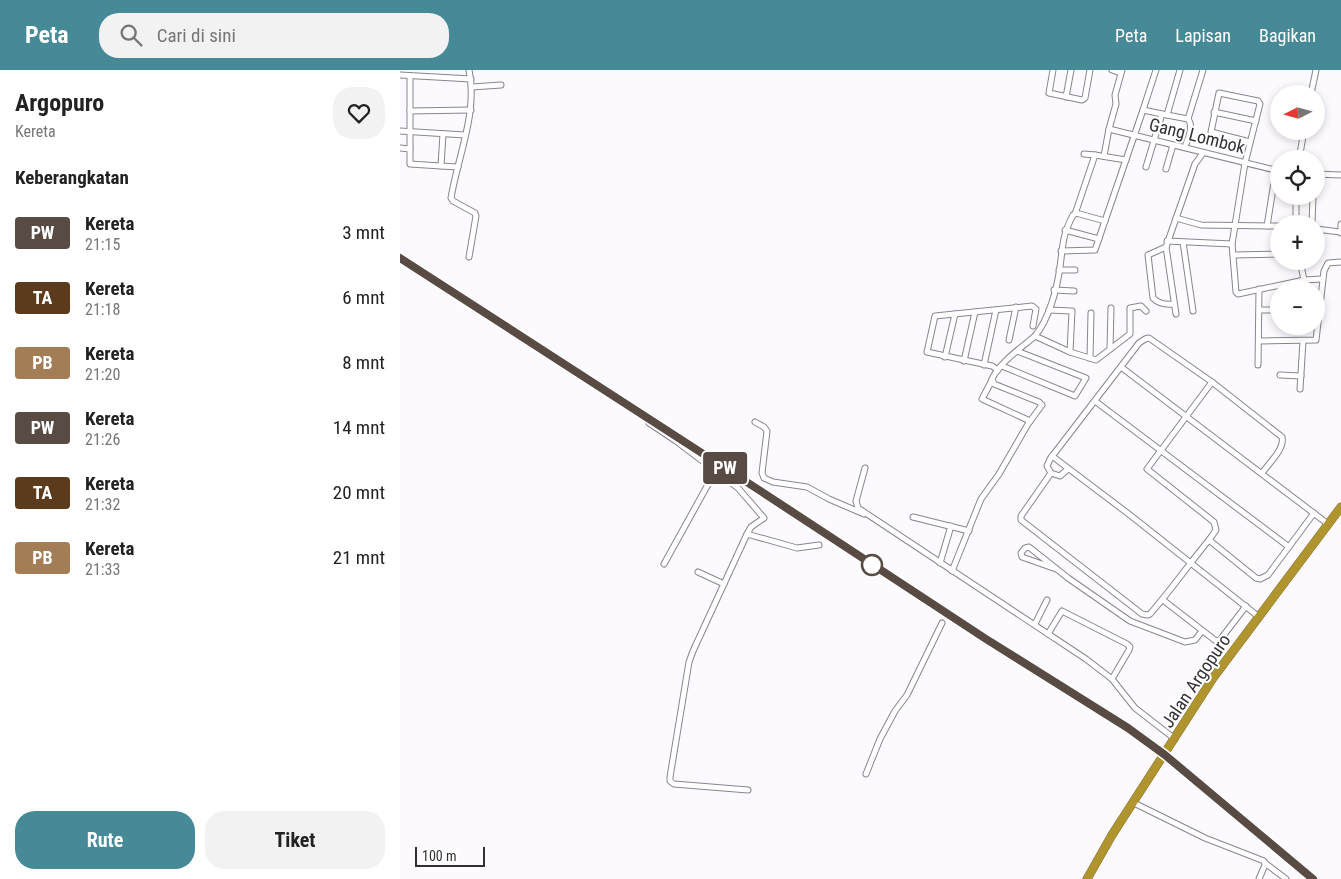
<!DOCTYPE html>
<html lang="id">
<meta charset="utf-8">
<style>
:root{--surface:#fff;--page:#f2f2f2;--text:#222;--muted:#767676;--accent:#468a98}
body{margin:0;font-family:"Roboto Condensed",sans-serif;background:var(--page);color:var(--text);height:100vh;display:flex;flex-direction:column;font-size:19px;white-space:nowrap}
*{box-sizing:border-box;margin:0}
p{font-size:16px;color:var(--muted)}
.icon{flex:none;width:28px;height:28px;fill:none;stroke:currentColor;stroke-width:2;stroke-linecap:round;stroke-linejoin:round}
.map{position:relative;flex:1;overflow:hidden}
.drawer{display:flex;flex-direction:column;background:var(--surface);width:400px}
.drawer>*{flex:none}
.badge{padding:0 10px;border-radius:4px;font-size:18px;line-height:32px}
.needle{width:32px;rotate:264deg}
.buttons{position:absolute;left:870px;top:15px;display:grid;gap:10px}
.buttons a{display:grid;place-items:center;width:55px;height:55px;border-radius:50%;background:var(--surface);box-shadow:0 2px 8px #0003;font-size:25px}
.scale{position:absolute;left:15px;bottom:12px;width:70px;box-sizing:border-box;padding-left:5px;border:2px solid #323034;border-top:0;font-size:14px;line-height:18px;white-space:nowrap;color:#323034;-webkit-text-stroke:4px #fff;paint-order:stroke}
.map>.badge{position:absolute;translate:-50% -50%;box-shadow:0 0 0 2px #fff}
h2{padding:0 15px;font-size:19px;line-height:45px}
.round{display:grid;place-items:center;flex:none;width:52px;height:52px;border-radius:20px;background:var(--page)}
.summary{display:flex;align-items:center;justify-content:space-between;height:85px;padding:0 15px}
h1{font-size:24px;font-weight:700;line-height:38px}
.primary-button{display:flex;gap:10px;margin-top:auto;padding:10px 15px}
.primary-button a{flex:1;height:58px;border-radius:20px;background:var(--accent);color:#fff;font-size:20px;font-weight:700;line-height:58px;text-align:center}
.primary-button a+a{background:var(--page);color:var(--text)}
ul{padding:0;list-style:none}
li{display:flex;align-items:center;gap:15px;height:65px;padding:0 15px}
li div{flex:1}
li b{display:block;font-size:19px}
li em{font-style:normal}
li .badge{min-width:55px;font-weight:700;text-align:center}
header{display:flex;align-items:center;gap:30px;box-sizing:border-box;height:70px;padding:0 25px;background:var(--accent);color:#fff}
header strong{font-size:24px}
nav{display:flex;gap:28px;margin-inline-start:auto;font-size:18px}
.search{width:350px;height:45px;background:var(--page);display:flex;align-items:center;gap:12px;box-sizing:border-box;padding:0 18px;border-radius:20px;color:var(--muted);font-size:19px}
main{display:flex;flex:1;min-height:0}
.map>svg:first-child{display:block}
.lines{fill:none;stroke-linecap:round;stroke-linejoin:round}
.minor-casing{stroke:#8a848e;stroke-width:7}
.highway-casing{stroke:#847230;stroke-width:9}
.minor{stroke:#fff;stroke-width:5}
.highway{stroke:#b0952e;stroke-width:8}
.rail-casing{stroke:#7d7b7f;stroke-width:3}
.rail{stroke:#fff;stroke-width:1;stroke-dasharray:4;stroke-linecap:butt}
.line-casing{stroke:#fff;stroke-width:11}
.line{stroke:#574b43;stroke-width:8}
.stop-dot{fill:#fff;stroke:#574b43;stroke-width:2.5}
.labels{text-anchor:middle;stroke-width:4;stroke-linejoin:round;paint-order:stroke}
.street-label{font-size:18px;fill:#323034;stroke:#fff}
</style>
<header>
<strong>Peta</strong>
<div class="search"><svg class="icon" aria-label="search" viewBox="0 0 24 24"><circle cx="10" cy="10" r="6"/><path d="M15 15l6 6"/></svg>Cari di sini</div>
<nav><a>Peta</a><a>Lapisan</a><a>Bagikan</a></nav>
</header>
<main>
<section class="drawer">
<div class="summary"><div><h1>Argopuro</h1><p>Kereta</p></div><a class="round"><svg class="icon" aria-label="heart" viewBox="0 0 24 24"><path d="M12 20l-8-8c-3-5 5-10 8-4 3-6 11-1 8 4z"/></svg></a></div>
<h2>Keberangkatan</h2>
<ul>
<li><span class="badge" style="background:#574b43;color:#fff">PW</span><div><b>Kereta</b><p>21:15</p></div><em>3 mnt</em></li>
<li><span class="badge" style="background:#5b3b1b;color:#fff">TA</span><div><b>Kereta</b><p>21:18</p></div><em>6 mnt</em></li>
<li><span class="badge" style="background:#a27d56;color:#fff">PB</span><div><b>Kereta</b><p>21:20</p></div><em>8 mnt</em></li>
<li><span class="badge" style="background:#574b43;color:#fff">PW</span><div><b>Kereta</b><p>21:26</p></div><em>14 mnt</em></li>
<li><span class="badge" style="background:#5b3b1b;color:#fff">TA</span><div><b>Kereta</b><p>21:32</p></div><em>20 mnt</em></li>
<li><span class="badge" style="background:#a27d56;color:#fff">PB</span><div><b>Kereta</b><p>21:33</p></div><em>21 mnt</em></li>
</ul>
<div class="primary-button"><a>Rute</a><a>Tiket</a></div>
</section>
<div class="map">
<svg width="941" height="809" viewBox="0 0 941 809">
<rect width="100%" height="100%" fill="#fdfaff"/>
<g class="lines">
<defs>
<g id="minor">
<polyline points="653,0 649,23 682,30 685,28 690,0"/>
<polyline points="712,0 721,3"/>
<polyline points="780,0 767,45 788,49"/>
<polyline points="0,5 71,9"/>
<polyline points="10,6 10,94 41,96 43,64"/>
<polyline points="72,17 101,15"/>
<polyline points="911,24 916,0"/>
<polyline points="666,27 671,0"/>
<polyline points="743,40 756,0"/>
<polyline points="10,41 71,40"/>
<polyline points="814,42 856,51"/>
<polyline points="709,59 879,101"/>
<polyline points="0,61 65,65"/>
<path d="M785,77c3,-9 9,-20 3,-28l15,-49"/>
<polyline points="0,78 10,79"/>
<polyline points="684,84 695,85"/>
<polyline points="704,86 709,59 716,34 715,25 722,0"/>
<polyline points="899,89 904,61"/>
<polyline points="41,96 58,97"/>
<polyline points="746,97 762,44"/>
<polyline points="766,99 773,75"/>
<polyline points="916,104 941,105"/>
<polyline points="675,144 695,85 726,90"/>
<polyline points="776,148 801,155 879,156"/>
<polyline points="896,154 896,126"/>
<polyline points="912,154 913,126"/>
<polyline points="941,154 941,163"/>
<polyline points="867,156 876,100"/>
<polyline points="916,159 940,162"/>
<polyline points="665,160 699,169"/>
<polyline points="767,171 832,174 845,93 860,34 858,31 819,23 811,62 850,72"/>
<polyline points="783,172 793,241"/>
<polyline points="832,174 836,222 838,224 904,210 922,209"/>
<path d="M766,177l-18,8 5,43c6,6 13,7 21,6"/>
<polyline points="661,181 695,180 743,40 767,45"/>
<polyline points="833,185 879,184"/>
<path d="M69,187l7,-41 -1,-3 -22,-12 -2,-3c7,-42 27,-86 18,-128"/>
<polyline points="900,191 904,210"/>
<polyline points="659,200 675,200"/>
<polyline points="654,220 674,221"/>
<polyline points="649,240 672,241 670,282"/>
<polyline points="860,240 879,240"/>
<polyline points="776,244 766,177 795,94 803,83"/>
<path d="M635,266c14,-17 22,-47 25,-69 3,-22 2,-31 13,-52l3,-2 29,8"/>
<polyline points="609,270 616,237"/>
<polyline points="860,271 916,270 924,201 928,193 941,192"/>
<polyline points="710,279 711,238"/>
<polyline points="545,287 555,244"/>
<polyline points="690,288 691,243"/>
<polyline points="564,291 575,242"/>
<polyline points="584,295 596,240"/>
<polyline points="858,295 859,219"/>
<polyline points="602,296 675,326 686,308 617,281"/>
<polyline points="721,297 928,454"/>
<polyline points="598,300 592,296 527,282 535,246 632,236 636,239 633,256"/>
<polyline points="880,305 901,306"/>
<polyline points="592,310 582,329 630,351"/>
<polyline points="812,312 747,399 814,452 816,460 809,470 856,508 860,509 868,505 914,443"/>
<polyline points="900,319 903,271"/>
<polyline points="695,331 889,477"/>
<polyline points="355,352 364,357 367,361 362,403 364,408 373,412 407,417 429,429 464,444"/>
<polyline points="249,353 276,371 338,418 364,448 351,457 347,464 293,581 289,592 270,707 270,711 274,714 348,720"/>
<polyline points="652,386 730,445 859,547"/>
<polyline points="465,398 456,431 458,438 686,589 712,609 735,638 775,669"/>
<path d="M668,399l-8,7 -9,-3 -30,43v4l121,94 6,1 2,-1c21,-24 39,-50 59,-74"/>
<path d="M651,403l-4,-7 3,-7 89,-116 6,-4 4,-1 63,44 70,55c3,12 -13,26 -20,36"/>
<polyline points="513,447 569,461"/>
<polyline points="347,464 397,478 419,475"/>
<polyline points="540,493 551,456"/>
<polyline points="264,494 316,400"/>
<polyline points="656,499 622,487 621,483 625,478 629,477 668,508 730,551 785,572 795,570 802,561"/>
<path d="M552,501l29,-72 18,-25 29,-50 14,-19 -3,-3 -45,-18 -2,-5c8,-17 29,-31 43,-43l35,16 26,8 34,-26v-26l11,-2 5,5"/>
<polyline points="298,502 324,514"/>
<polyline points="763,530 816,571 820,570 846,536"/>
<polyline points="635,554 647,530"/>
<polyline points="648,564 662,541 727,574 730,577 729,580 712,609"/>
<polyline points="466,704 480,669 495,641 507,625 542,553"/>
<polyline points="734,733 805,768 864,791 865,795 859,809"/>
<polyline points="865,793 886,809"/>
</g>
<polyline id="highway" points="687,809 712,765 813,608 941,437"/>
</defs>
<!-- minor casing -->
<use href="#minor" class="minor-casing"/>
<!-- highway casing -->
<use href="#highway" class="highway-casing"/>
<!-- minor -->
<use href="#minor" class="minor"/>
<!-- highway -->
<use href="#highway" class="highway"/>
<defs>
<polyline id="rail" points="0,188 359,420 586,569 728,658 765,685 913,809"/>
</defs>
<!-- rail casing -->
<use href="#rail" class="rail-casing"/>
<!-- rail -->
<use href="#rail" class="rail"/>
</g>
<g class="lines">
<defs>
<polyline id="line" points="0,188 359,420 586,569 728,658 765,685 913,809"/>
</defs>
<!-- line casing -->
<use href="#line" class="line-casing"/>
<!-- line -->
<use href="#line" class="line"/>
</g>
<!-- markers -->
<circle class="stop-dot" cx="472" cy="495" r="10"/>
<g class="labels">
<!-- street labels -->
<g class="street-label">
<text transform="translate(797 66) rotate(14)" y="6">Gang Lombok</text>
<text transform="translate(796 611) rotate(-56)" y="6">Jalan Argopuro</text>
</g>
</g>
</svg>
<div class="buttons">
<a><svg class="needle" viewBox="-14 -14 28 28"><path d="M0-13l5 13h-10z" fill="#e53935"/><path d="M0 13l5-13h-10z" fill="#767676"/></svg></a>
<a><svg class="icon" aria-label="locate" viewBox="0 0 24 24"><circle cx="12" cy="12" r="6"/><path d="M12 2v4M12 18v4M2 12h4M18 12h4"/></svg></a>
<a>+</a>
<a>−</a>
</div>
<div class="scale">100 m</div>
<b class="badge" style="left:325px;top:398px;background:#574b43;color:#fff">PW</b>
</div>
</main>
